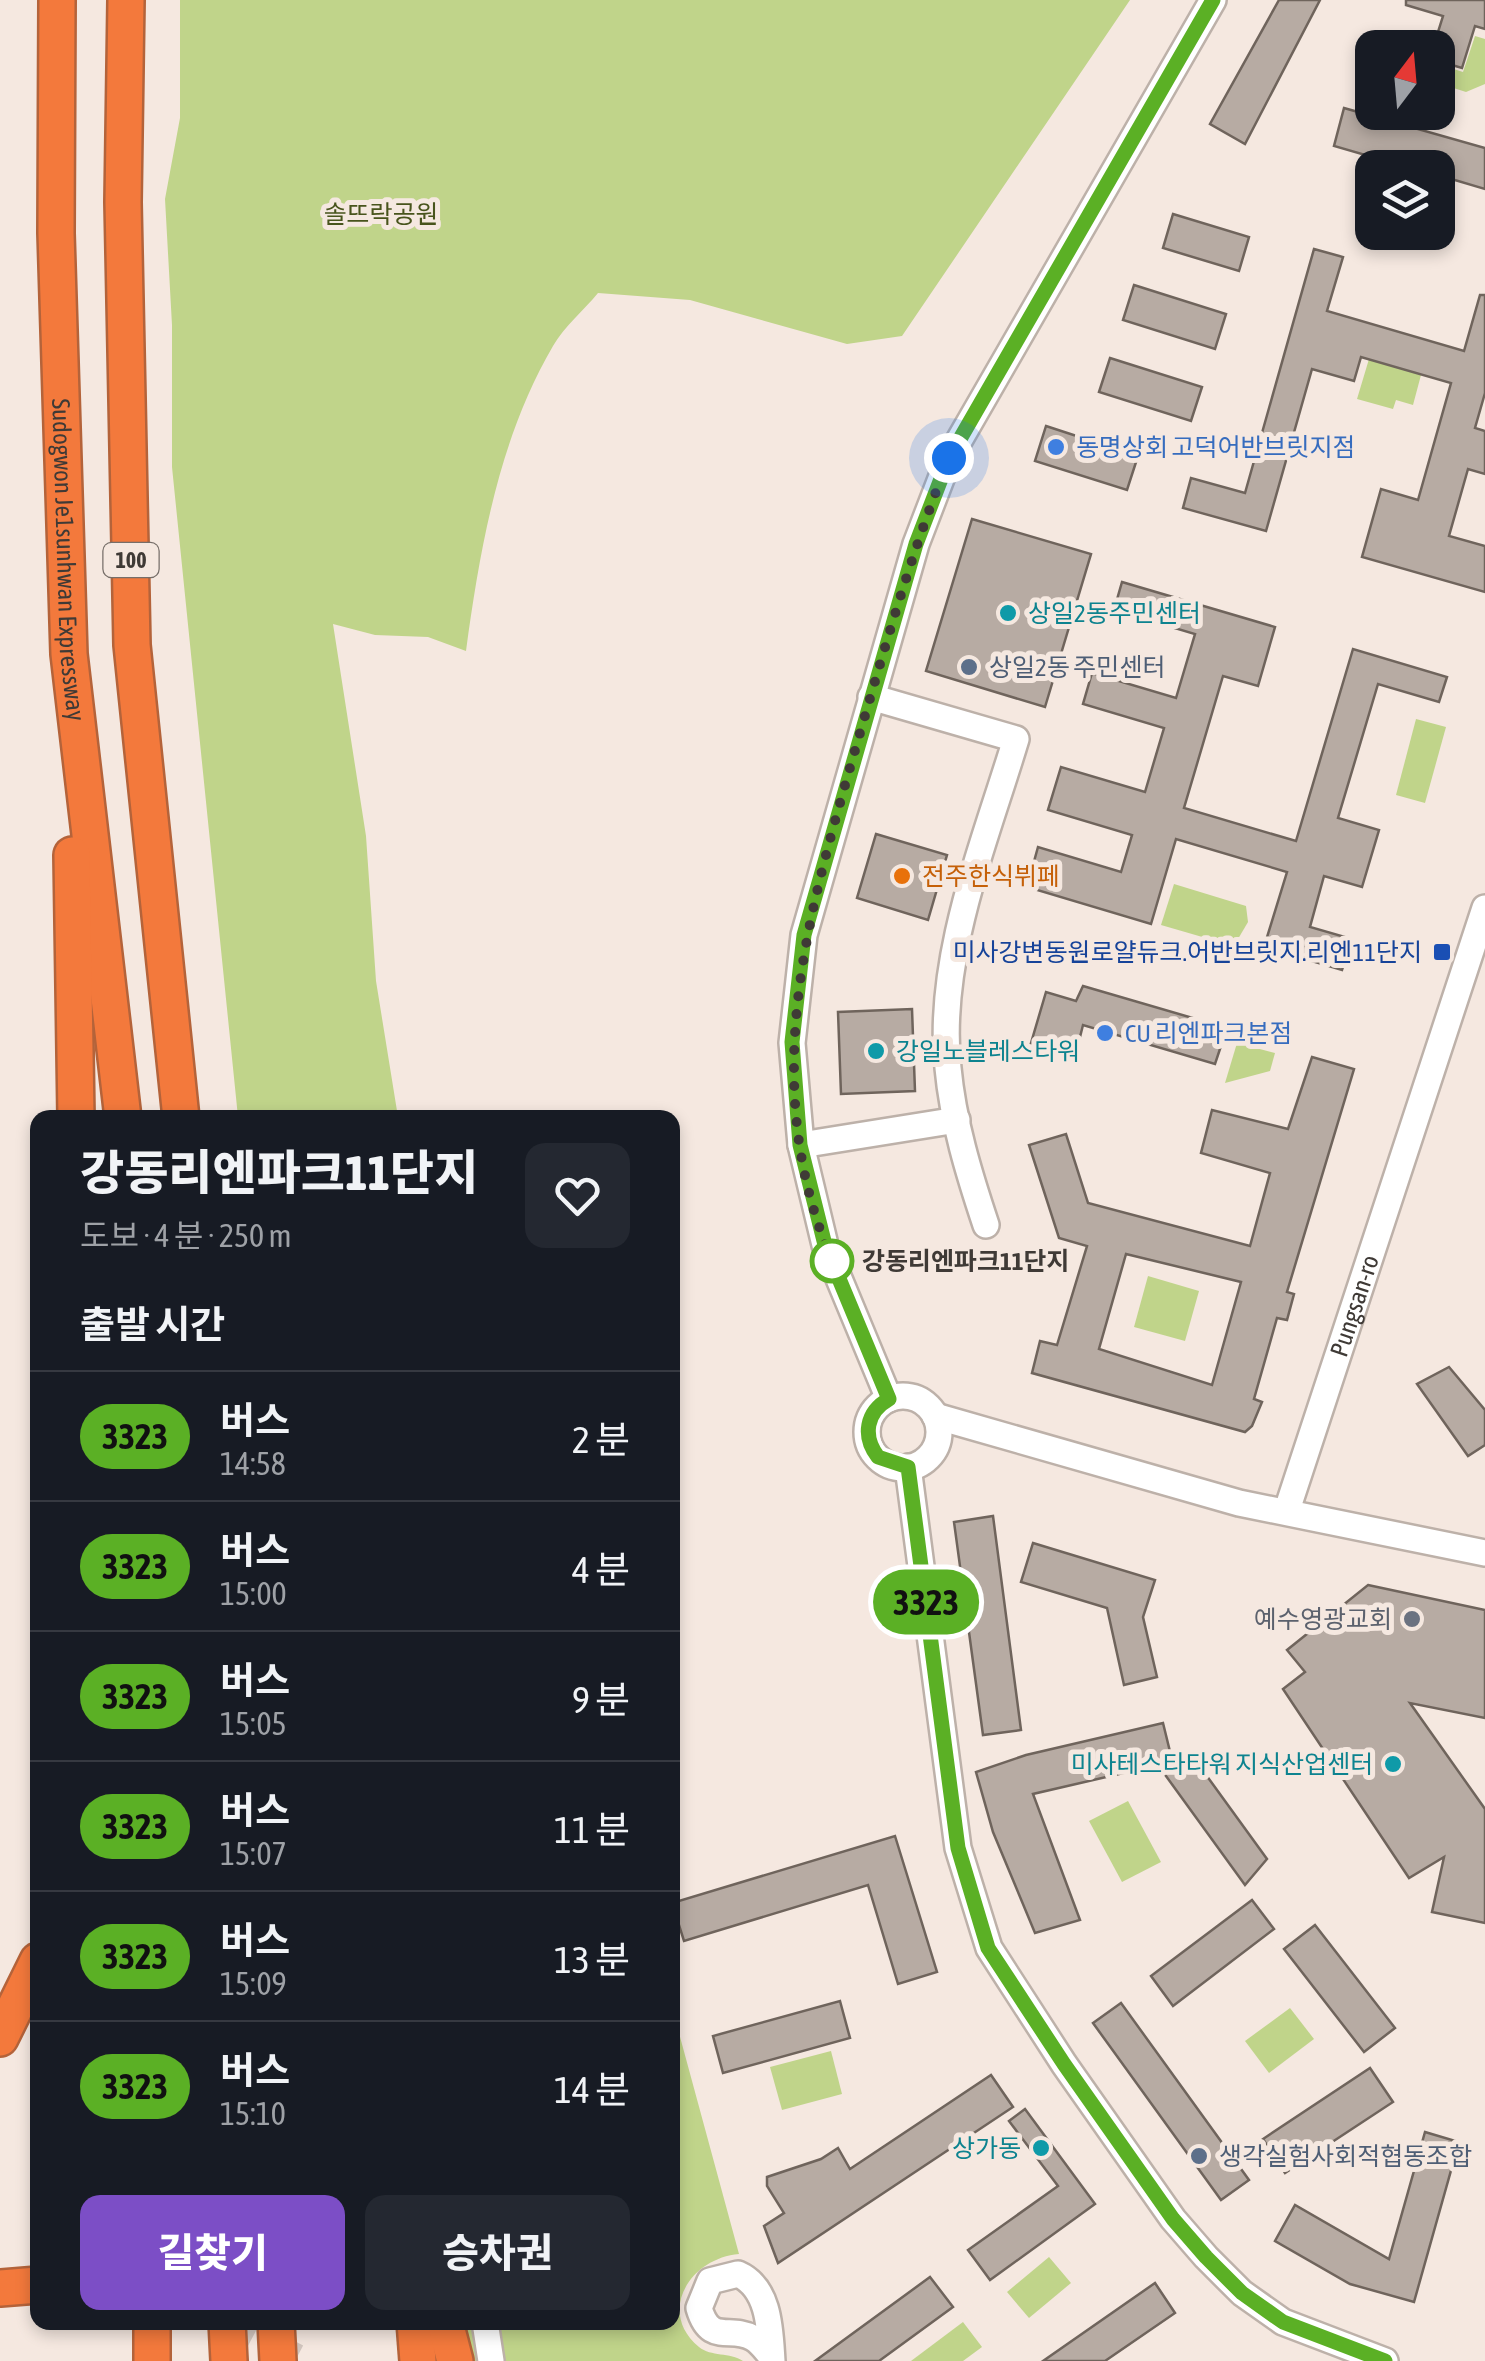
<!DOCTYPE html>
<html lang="ko">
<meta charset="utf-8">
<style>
:root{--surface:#171b24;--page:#242831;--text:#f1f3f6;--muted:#9ea1a6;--line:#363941;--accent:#7c4ec6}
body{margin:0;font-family:"Asap Condensed","Noto Sans KR",sans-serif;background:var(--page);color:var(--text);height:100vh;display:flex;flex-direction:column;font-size:38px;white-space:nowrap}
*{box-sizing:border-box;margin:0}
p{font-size:32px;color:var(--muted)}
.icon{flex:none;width:55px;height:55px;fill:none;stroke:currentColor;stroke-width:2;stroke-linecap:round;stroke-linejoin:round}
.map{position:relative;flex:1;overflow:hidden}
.drawer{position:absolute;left:30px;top:1110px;width:650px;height:1220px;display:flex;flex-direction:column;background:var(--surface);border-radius:20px;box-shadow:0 5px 15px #0003}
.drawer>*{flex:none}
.badge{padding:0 20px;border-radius:32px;font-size:35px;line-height:65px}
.needle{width:65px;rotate:16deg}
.tools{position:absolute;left:1355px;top:30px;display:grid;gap:20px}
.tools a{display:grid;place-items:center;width:100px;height:100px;border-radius:20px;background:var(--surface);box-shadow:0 5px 15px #0003;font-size:50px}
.you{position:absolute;width:50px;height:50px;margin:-25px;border:8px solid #fff;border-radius:50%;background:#1a73e8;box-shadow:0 0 0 15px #1a73e833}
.map>.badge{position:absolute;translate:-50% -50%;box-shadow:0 0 0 5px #fff}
h2{padding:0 50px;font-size:38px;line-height:90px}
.round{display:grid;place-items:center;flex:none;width:105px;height:105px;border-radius:20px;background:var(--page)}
.headline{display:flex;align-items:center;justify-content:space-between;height:170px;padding:0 50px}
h1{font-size:48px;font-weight:800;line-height:75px}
.primary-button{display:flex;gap:20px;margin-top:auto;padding:20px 50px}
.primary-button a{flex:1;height:115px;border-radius:20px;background:var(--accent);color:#fff;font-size:40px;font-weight:800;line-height:115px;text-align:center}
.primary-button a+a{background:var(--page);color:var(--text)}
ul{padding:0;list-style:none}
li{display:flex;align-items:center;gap:30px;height:130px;padding:0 50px;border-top:2px solid var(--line)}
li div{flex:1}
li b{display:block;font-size:38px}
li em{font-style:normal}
li .badge{min-width:110px;font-weight:700;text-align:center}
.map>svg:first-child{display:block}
.green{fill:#c0d48a}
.building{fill:#b7aba3;stroke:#6f645c;stroke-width:2.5;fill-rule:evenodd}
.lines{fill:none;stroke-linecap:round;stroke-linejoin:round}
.highway-tunnel{stroke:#d1c5be;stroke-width:35;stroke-dasharray:35 18;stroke-linecap:butt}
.minor-casing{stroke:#bdb1a9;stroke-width:30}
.highway-casing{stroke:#b4633a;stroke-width:40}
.minor{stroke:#fff;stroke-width:25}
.highway{stroke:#f3793c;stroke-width:35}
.line-casing{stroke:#fff;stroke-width:22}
.line{stroke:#5bb025;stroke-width:15}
.walk{stroke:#3f3a36;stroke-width:10;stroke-dasharray:0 18}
.shop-dot{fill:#3f7fe0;stroke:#f5e8e0;stroke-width:4}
.culture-dot{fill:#0f9aa8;stroke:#f5e8e0;stroke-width:4}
.service-dot{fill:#5c6f8a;stroke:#f5e8e0;stroke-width:4}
.food-dot{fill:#e8710a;stroke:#f5e8e0;stroke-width:4}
.transit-dot{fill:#1a4fb4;stroke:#f5e8e0;stroke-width:4}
.stop-dot{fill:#fff;stroke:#5bb025;stroke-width:5}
.worship-dot{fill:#6b7280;stroke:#f5e8e0;stroke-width:4}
.labels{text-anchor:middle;stroke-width:10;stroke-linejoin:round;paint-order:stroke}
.shield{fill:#f5e8e0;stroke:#766e69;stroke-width:2.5}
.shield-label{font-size:22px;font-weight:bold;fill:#3f3a36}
.park-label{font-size:25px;fill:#48541c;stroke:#f5e8e0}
.shop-label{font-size:25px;fill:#366cbe;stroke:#f5e8e0;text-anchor:start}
.street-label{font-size:25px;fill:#3f3a36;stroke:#f5e8e0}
.culture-label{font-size:25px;fill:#0d838f;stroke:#f5e8e0;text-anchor:start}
.service-label{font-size:25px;fill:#4e5e75;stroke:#f5e8e0;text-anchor:start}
.food-label{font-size:25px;fill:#c56008;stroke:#f5e8e0;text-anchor:start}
.transit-label{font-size:25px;fill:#164399;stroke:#f5e8e0;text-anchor:end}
.stop-label{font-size:25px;font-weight:bold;fill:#3f3a36;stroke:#f5e8e0;text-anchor:start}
.worship-label{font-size:25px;fill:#5b616d;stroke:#f5e8e0;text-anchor:end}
</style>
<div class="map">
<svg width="1485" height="2361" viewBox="0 0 1485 2361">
<rect width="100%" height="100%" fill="#f5e8e0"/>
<!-- green -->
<g class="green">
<path d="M180,0h950l-228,336 -55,8 -157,-44 -92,-7c-14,17 -34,34 -45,53 -54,92 -73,202 -87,305l-38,-14 -53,-2 -42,-11 33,212 10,145 22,136h-160l-66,-650v-142l-7,-126 15,-81z"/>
<polygon points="1475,36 1485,39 1485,84 1466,92 1438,83 1438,64 1463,72"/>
<polygon points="1369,359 1421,375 1413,405 1396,400 1393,409 1357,399"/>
<polygon points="1416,719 1446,727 1425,803 1396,795"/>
<polygon points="1174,884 1246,906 1248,922 1238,939 1223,943 1161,925"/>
<polygon points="1237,1043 1275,1053 1270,1071 1225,1083"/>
<polygon points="1148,1276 1199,1291 1185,1341 1134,1327"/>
<polygon points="1128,1801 1161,1862 1122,1882 1089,1821"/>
<polygon points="1290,2008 1314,2039 1269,2073 1245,2041"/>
<path d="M673,2011l66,243c-48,4 -83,57 -40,93 12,10 31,5 44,14h-269l-12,-38 210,-1z"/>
<polygon points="831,2051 842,2094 782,2110 770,2067"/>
<polygon points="1049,2257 1071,2283 1029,2318 1007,2292"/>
<polygon points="963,2322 982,2347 963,2361 911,2361"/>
</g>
<!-- building -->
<g class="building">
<polygon points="1279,0 1320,0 1245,144 1210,124"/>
<polygon points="1406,0 1485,0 1485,29 1475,26 1462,68 1438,61 1438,48 1433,48 1443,16 1406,5"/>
<polygon points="1344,108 1485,148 1485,189 1438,175 1438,168 1410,168 1334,146"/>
<polygon points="1173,214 1249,237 1239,271 1163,248"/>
<polygon points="1314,249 1343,257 1327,311 1464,351 1480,295 1485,295 1485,393 1475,428 1485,431 1485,474 1468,469 1449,536 1485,546 1485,592 1362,557 1381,489 1418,500 1451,383 1361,357 1354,381 1312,369 1266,531 1183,508 1191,478 1245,493"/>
<polygon points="1134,285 1226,314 1215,349 1123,320"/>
<polygon points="1110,358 1202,387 1191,421 1099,392"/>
<polygon points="1046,426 1138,456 1127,490 1035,461"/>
<polygon points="972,519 1091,554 1045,707 926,671"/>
<polygon points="1122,582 1275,627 1258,686 1223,676 1184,808 1296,841 1353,649 1447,677 1439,702 1378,684 1338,818 1379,830 1362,887 1324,876 1310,927 1352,939 1342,970 1264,947 1287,872 1176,839 1151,924 1027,887 1038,847 1121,872 1132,835 1048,810 1061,767 1145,792 1164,728 1083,704 1092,673 1176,698 1195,634 1114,610"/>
<polygon points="876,834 947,855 928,920 857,898"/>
<polygon points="1083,986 1227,1028 1215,1064 1083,1025 1076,1053 1031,1043 1046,992 1076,1001"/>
<polygon points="912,1009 915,1091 841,1094 838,1012"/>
<path d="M1312,1057l42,12 -67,223 7,2 -7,26 -10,-2 -23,81 8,3 -10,24 -7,6 -213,-59 8,-32 17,4 30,-99 -28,-8 -30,-93 37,-11 22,69 162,43 20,-73 -69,-20 11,-43 76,19zM1126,1254l115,28 -29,103 -113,-36z"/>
<polygon points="1449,1367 1485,1410 1485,1445 1468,1456 1417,1384"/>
<polygon points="993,1516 1021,1730 983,1735 954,1522"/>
<polygon points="1033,1543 1155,1580 1143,1617 1157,1677 1124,1685 1107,1608 1021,1582"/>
<polygon points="1368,1585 1485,1610 1485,1718 1410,1703 1485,1809 1485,1923 1432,1912 1444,1857 1409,1878 1283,1689 1305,1672 1287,1650"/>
<polygon points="1163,1723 1176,1776 1196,1761 1267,1859 1245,1885 1158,1765 1033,1794 1080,1920 1035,1933 993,1832 976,1772 1026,1755"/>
<polygon points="895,1836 937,1972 898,1984 868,1885 684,1941 672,1903"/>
<polygon points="1252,1900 1274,1929 1173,2006 1151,1976"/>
<polygon points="1315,1925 1395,2028 1364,2052 1284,1949"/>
<polygon points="840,2001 850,2038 723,2073 713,2036"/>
<polygon points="1121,2003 1249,2180 1221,2200 1093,2023"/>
<polygon points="1370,2068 1393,2102 1285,2173 1263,2139"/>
<polygon points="991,2075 1013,2107 778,2263 764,2226 784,2213 767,2186 767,2177 821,2159 838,2148 850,2169"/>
<polygon points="1025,2109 1095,2204 990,2280 968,2250 1058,2186 1009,2121"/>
<polygon points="1425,2132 1459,2142 1414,2302 1350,2284 1275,2241 1295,2205 1389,2259"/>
<polygon points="930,2277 953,2307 879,2361 815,2361"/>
<polygon points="1155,2283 1175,2313 1105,2361 1043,2361"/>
</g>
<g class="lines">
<!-- highway-tunnel -->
<polyline class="highway-tunnel" points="221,2322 295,2361"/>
<defs>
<g id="minor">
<path d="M871,697l145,42c-31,103 -80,220 -68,329 5,54 21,106 38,157"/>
<polyline points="801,1145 957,1120"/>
<circle cx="903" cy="1432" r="36"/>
<polyline points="889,1399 825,1245 801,1145 792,1043 804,935 916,544 949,458 1213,0"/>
<polyline points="935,1416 1239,1503 1485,1553"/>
<polyline points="908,1467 958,1848 989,1948 1064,2064 1173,2219 1206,2257 1242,2293 1283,2322 1385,2361"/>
<path id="s1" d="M1287,1510l198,-602"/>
<polyline points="485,2322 491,2361"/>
<path d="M771,2356c-5,-6 -11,-14 -18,-18 -23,-13 -43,8 -54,-30l11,-27 28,-7c32,14 32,57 34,87"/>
</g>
<g id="highway">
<path id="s2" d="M57,0l-1,233 13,421 54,464"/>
<polyline points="126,0 123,202 132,645 181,1118"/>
<polyline points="72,855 76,1118"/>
<polyline points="0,2038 38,1961"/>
<polyline points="0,2288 38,2285"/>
<polyline points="152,2322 152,2361"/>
<polyline points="227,2322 229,2361"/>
<polyline points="276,2322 278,2361"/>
<polyline points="415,2322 418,2361"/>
<polyline points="445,2322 455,2361"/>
</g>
</defs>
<!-- minor casing -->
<use href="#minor" class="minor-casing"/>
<!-- highway casing -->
<use href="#highway" class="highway-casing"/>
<!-- minor -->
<use href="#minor" class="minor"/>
<!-- highway -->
<use href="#highway" class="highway"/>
</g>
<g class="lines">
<defs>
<path id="line" d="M1213,0l-264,458 -33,86 -112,391 -12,107 8,103 25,100 64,154c-23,13 -27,37 -11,58l30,10 50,381 30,100 76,116 109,155 33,38 36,36 41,29 102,39"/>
</defs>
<!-- line casing -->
<use href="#line" class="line-casing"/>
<!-- line -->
<use href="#line" class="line"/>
<!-- walk -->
<path class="walk" d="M832,1261c-76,-181 -23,-350 28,-528 27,-93 53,-185 89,-275"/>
</g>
<!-- markers -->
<g class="shop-dot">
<circle cx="1056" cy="447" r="10"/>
<circle cx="1105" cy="1033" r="10"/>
</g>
<g class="culture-dot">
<circle cx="1008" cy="613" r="10"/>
<circle cx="876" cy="1051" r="10"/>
<circle cx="1393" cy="1764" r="10"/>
<circle cx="1041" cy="2148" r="10"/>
</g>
<g class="service-dot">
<circle cx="969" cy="667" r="10"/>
<circle cx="1199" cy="2156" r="10"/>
</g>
<circle class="food-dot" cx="902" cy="876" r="10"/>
<rect class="transit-dot" x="1432" y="942" width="20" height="20" rx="5"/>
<circle class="stop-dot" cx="832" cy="1261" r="20"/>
<circle class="worship-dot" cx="1412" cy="1619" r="10"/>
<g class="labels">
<!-- shield labels -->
<rect class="shield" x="103.5" y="543" width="55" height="34" rx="8"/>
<g class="shield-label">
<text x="131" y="568">100</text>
</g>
<!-- park labels -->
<g class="park-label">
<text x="381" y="223">솔뜨락공원</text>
</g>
<!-- shop labels -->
<g class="shop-label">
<text x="1076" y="456">동명상회 고덕어반브릿지점</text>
<text x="1125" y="1042">CU 리엔파크본점</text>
</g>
<!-- street labels -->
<g class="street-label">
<text dy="9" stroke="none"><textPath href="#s2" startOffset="560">Sudogwon Je1sunhwan Expressway</textPath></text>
<text dy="9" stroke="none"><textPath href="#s1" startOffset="215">Pungsan-ro</textPath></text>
</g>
<!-- culture labels -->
<g class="culture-label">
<text x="1028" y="622">상일2동주민센터</text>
<text x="896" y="1060">강일노블레스타워</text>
<text x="1373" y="1773" text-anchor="end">미사테스타타워 지식산업센터</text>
<text x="1021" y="2157" text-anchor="end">상가동</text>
</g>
<!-- service labels -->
<g class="service-label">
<text x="989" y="676">상일2동 주민센터</text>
<text x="1219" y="2165">생각실험사회적협동조합</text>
</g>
<!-- food labels -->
<g class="food-label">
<text x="922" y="885">전주한식뷔페</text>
</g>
<!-- transit labels -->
<g class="transit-label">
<text x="1422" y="961">미사강변동원로얄듀크.어반브릿지.리엔11단지</text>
</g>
<!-- stop labels -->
<g class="stop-label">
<text x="862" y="1270">강동리엔파크11단지</text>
</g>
<!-- worship labels -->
<g class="worship-label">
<text x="1392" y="1628">예수영광교회</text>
</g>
</g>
</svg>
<div class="tools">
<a><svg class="needle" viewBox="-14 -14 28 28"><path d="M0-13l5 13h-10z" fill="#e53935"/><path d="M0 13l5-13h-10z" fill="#9ea1a6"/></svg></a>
<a><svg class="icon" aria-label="layers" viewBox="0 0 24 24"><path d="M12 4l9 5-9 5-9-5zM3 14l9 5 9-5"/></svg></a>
</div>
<div class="you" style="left:949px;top:458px"></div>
<b class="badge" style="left:926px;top:1602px;background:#5bb025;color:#111">3323</b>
<section class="drawer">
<div class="headline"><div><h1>강동리엔파크11단지</h1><p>도보 · 4 분 · 250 m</p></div><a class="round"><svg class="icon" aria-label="heart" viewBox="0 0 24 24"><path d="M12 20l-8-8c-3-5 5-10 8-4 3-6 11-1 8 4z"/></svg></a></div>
<h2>출발 시간</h2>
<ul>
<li><span class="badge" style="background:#5bb025;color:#111">3323</span><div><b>버스</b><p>14:58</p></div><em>2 분</em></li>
<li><span class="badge" style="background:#5bb025;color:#111">3323</span><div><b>버스</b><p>15:00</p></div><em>4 분</em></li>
<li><span class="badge" style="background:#5bb025;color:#111">3323</span><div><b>버스</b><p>15:05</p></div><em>9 분</em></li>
<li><span class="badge" style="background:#5bb025;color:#111">3323</span><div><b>버스</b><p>15:07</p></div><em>11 분</em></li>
<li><span class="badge" style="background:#5bb025;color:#111">3323</span><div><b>버스</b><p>15:09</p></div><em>13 분</em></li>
<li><span class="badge" style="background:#5bb025;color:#111">3323</span><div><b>버스</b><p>15:10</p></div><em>14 분</em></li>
</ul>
<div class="primary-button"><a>길찾기</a><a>승차권</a></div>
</section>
</div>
